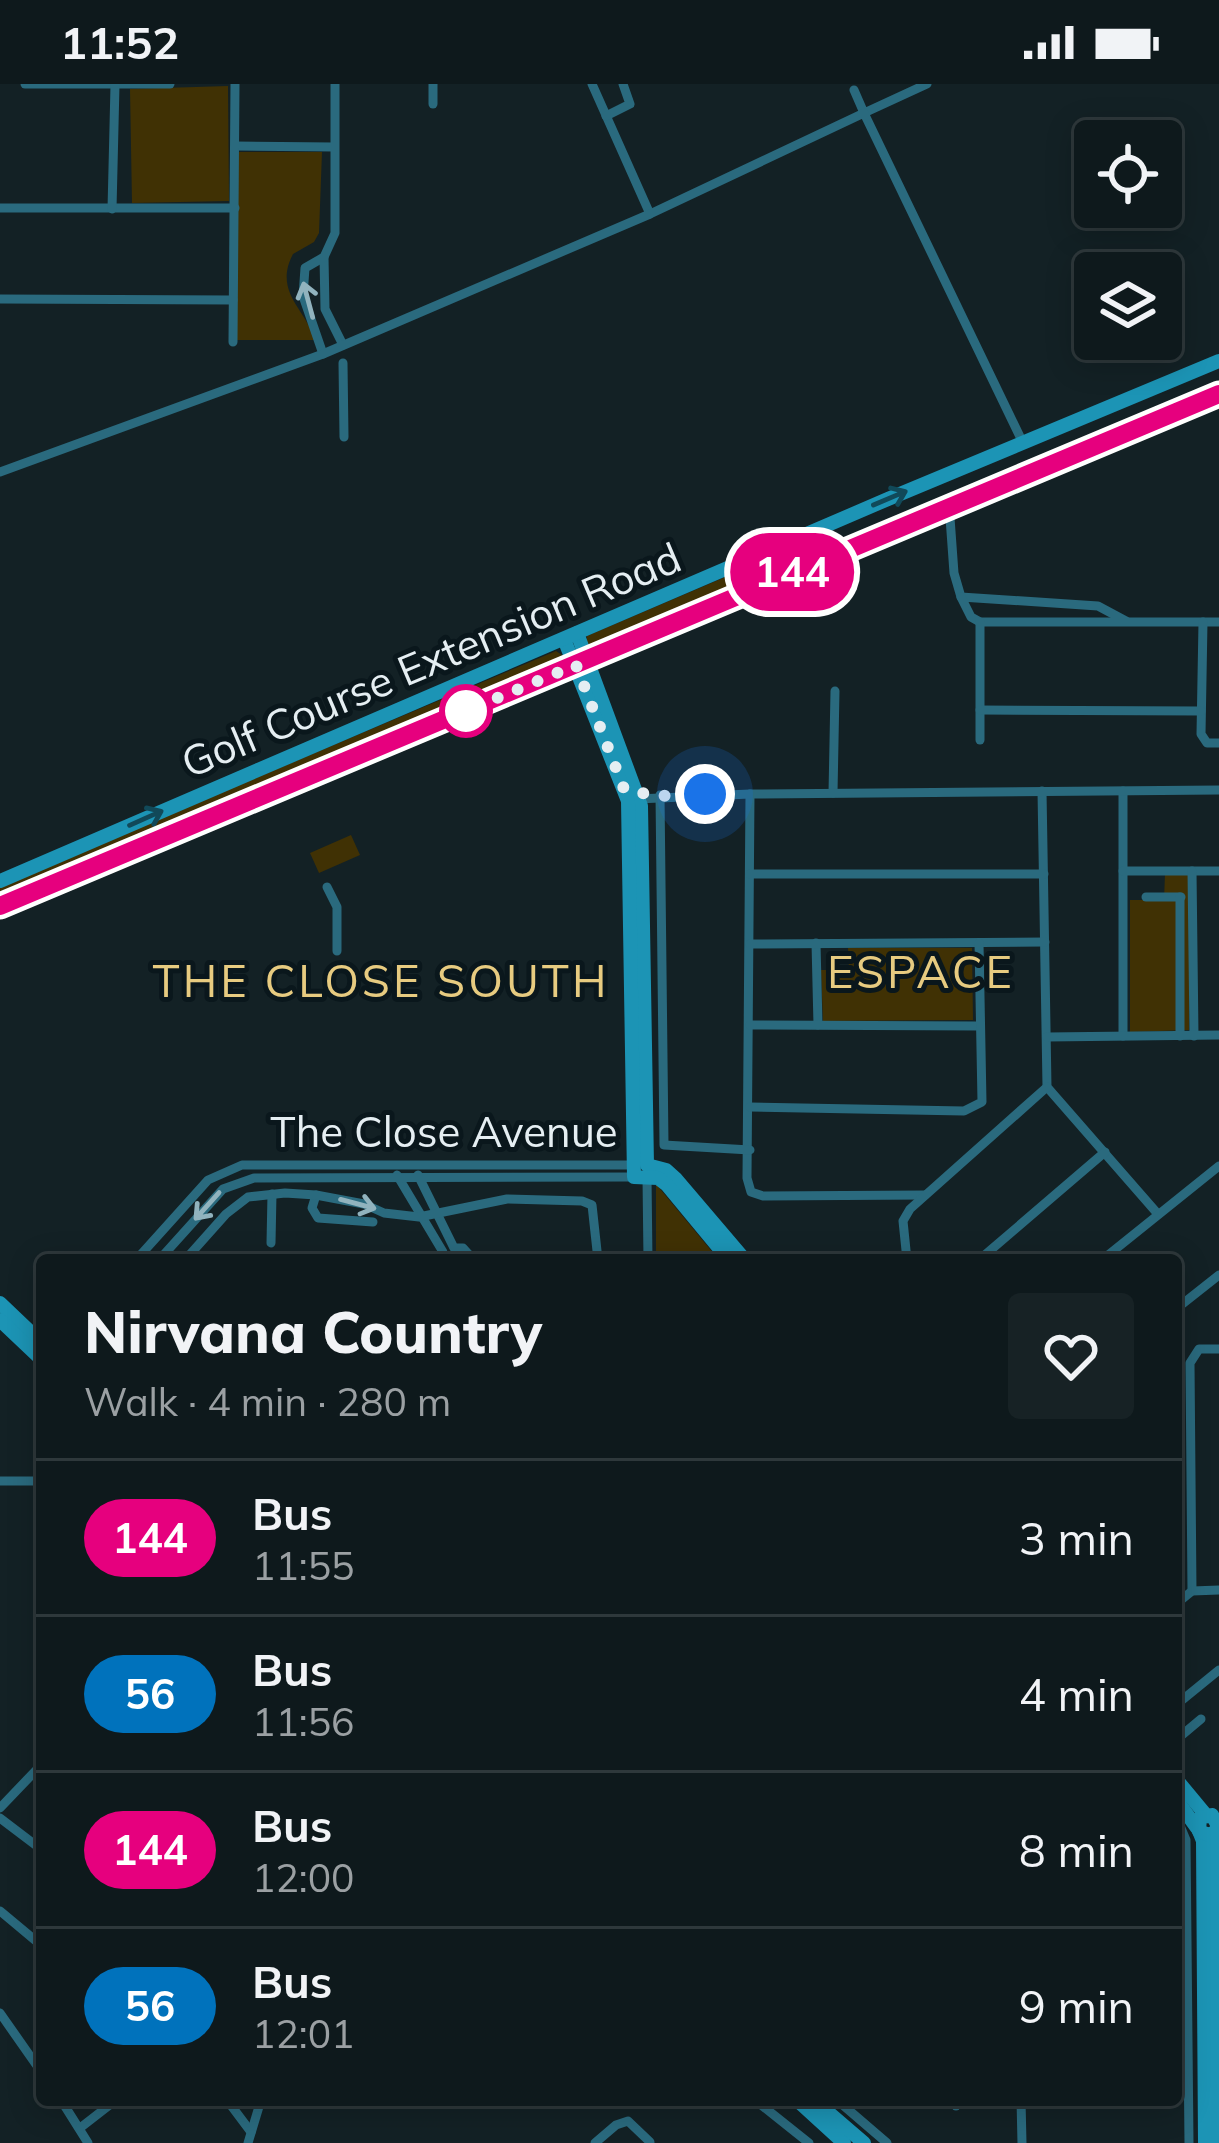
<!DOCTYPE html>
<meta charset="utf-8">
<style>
:root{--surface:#0e191c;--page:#172225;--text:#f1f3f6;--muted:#9ba0a3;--line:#2e383b}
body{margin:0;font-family:Mulish,sans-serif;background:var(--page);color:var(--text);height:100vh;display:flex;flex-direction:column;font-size:45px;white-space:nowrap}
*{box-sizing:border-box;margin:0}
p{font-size:39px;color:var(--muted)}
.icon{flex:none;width:66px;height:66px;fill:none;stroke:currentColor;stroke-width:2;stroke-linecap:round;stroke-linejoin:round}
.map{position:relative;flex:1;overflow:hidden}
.details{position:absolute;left:36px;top:1170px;width:1146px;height:852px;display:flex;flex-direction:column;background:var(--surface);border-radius:12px;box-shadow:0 6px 30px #0003,0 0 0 3px var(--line)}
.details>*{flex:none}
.badge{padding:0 24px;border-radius:39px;font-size:42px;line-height:78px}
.tools{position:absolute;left:1074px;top:36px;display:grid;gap:24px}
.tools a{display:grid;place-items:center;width:108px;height:108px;border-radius:12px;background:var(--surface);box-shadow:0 6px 30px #0003,0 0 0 3px var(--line);font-size:60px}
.you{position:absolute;width:60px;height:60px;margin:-30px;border:9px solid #fff;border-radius:50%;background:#1a73e8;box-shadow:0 0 0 18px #1a73e833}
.map>.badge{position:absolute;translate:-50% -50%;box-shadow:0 0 0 6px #fff}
.round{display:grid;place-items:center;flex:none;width:126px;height:126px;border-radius:12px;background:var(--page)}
.headline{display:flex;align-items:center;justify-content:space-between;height:204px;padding:0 48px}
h1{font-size:57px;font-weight:800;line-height:90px}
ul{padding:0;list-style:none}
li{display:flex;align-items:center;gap:36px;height:156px;padding:0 48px;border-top:3px solid var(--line)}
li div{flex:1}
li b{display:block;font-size:45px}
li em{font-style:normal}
li .badge{min-width:132px;font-weight:700;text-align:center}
.status{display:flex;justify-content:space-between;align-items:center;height:84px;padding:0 60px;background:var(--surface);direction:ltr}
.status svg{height:33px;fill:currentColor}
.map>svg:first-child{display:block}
.green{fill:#403104}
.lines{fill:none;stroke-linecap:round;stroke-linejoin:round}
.street{stroke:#2a6a7e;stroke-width:9}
.secondary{stroke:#1c94b5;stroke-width:14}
.oneway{stroke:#91b3be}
.oneway2{stroke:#114959}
.line-casing{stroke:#fff;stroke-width:27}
.line{stroke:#e6007e;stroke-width:18}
.walk{stroke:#e5eef2;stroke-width:12;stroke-dasharray:0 21.6}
.stop-dot{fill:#fff;stroke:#e6007e;stroke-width:6}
.labels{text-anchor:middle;stroke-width:10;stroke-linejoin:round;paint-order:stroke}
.street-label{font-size:42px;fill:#e5eef2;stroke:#0a171c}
.neighbourhood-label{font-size:45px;letter-spacing:3px;fill:#e7cb80;stroke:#0a171c}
</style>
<div class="status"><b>11:52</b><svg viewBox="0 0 49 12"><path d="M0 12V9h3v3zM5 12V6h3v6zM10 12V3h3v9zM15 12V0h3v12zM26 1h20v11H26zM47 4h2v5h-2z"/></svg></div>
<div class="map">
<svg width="1219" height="2059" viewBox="0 0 1219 2059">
<rect width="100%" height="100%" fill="#132125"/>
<!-- green -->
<g class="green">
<polygon points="228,2 229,117 132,119 130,5"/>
<path d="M236,68h86l-3,81 -5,9 -21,12c-20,38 13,55 22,86h-78z"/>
<polygon points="744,485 750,488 748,494 586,562 587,552"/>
<polygon points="556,567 562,571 556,577 0,814 0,802"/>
<polygon points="351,751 360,771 319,789 310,769"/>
<polygon points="1165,790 1189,790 1189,946 1130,948 1130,816 1164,816"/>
<polygon points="848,864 972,864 973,936 823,937 821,886 849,886"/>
<polygon points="656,1100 719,1176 656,1176"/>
<path d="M1180,1238c-2,57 2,113 0,170l-4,1v-168z"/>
</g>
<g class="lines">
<!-- street -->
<g class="street">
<polyline points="25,0 170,0"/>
<polyline points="592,0 650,130"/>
<polyline points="854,6 864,29 927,0"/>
<polyline points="433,20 433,0"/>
<polyline points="606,32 630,20 623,0"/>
<polyline points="236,62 334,63"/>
<polyline points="0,124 235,124"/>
<polyline points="112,125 115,1"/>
<polyline points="324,173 325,225 343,261"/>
<polyline points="0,215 233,216"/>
<polyline points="233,258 235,0"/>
<polyline points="323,270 303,212 305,184 324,173 335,149 335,0"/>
<polyline points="343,279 344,353"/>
<polyline points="0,388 323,270 650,130 864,29 1023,359"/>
<polyline points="949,420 954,489 961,513 1098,522 1126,537"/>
<polyline points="961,513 971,533 980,538 1219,538"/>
<polyline points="980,538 980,656"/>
<polyline points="1203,538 1201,650 1207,659 1219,659"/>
<polyline points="980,626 1201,627"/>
<polyline points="1042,707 1047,1003 1157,1129"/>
<polyline points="1123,707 1123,952"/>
<polyline points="833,709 835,607"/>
<polyline points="750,710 747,1094 751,1108 763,1112 925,1111"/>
<polyline points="660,711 664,1061 750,1066"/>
<polyline points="637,715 750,710 1219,706"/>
<polyline points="1123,787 1219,787"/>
<polyline points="1192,787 1194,952"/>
<polyline points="750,790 1044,790"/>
<polyline points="327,803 337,823 337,867"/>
<polyline points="1146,813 1181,813"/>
<polyline points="816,859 818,941"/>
<polyline points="750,860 1045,858"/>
<polyline points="750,941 979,942"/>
<polyline points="1180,952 1180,813"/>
<polyline points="1047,953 1219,951"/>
<polyline points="750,1023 964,1027 982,1018 979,859"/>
<polyline points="397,1091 443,1168 438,1176"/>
<polyline points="418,1091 454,1164 463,1164 474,1176"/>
<polyline points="647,1094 648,1176"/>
<polyline points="316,1111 312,1124 318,1134 373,1138"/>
<polyline points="271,1159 272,1110"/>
<polyline points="136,1176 208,1096 242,1081 633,1081"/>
<polyline points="159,1176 223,1105 254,1094 634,1093"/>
<polyline points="185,1176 226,1130 248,1113 285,1109 316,1111 364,1120 384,1129 419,1133 507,1115 582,1117 592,1121 598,1176"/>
<polyline points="907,1176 903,1137 910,1125 1047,1003"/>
<polyline points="979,1176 1105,1068"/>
<polyline points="1102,1176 1219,1082"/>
<polyline points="1176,1225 1219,1191"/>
<polyline points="0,1397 42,1397"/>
<polyline points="1176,1418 1177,1419"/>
<polyline points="1192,1507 1190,1279 1199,1265 1219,1265"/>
<polyline points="1176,1520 1192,1507 1219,1506"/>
<polyline points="1176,1621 1219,1586"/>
<polyline points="1176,1656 1201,1635"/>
<polyline points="0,1724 42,1680"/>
<polyline points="1176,1732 1186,1756 1189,2059"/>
<polyline points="0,1734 42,1766"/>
<polyline points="0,1827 42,1862"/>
<polyline points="0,1929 42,1989"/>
<polyline points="61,2016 88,2059"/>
<polyline points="227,2016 251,2048"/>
<polyline points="755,2016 809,2059"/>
<polyline points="837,2016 887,2059"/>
<polyline points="956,2016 956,2022"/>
<polyline points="1021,2016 1022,2059"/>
<polyline points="80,2044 116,2016"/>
<polyline points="248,2059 261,2016"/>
<polyline points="595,2059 616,2041 628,2037 650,2058"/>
</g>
<!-- secondary -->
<g class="secondary">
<polyline points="577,549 641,722 647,1081 666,1086 676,1095 745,1176"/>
<polyline points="564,555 628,717 634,1093 658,1094 667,1101 729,1176"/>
<polyline points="0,797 888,415 1219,277"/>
<polyline points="0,822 1219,310"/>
<polyline points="0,1219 42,1259"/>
<polyline points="0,1236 42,1276"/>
<polyline points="1176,1695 1205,1730"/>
<polyline points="1176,1715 1197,1744"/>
<polyline points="1199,1747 1203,1757 1205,2059"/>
<polyline points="1216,1747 1209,1751 1199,1747 1200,1734 1212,1731 1217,1740 1217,2059"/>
<polyline points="797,2016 844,2059"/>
<polyline points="814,2016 864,2059"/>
</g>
</g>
<!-- one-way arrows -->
<defs><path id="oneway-shaft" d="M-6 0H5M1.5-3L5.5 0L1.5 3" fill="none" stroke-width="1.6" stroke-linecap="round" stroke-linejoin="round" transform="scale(3)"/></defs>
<g class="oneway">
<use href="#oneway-shaft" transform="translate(308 216) rotate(-105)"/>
<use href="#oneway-shaft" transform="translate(358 1120) rotate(15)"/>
<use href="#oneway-shaft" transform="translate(207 1122) rotate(132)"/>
</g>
<g class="oneway2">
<use href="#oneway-shaft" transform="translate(890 414) rotate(-23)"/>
<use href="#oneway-shaft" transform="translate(146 734) rotate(-24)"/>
</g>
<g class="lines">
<defs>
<polyline id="line" points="0,822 1219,310"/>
</defs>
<!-- line casing -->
<use href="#line" class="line-casing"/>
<!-- line -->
<use href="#line" class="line"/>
<!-- walk -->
<polyline class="walk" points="466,627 452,633 576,581 624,705 656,712 705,710"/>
</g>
<!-- markers -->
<circle class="stop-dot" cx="466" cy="627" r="24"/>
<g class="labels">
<!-- street labels -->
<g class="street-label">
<text transform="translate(431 576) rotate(-23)" y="15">Golf Course Extension Road</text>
<text x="444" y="1063">The Close Avenue</text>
</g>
<!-- neighbourhood labels -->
<g class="neighbourhood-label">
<text x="921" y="904">ESPACE</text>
<text x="381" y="913">THE CLOSE SOUTH</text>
</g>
</g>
</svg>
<div class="tools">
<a><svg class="icon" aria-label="locate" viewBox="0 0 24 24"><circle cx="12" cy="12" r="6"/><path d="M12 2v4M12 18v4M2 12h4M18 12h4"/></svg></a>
<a><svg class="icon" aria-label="layers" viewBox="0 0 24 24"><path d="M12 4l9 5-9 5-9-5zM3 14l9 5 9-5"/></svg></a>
</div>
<div class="you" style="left:705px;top:710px"></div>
<b class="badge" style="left:792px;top:488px;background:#e6007e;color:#fff">144</b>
<section class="details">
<div class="headline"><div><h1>Nirvana Country</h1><p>Walk · 4 min · 280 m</p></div><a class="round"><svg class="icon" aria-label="heart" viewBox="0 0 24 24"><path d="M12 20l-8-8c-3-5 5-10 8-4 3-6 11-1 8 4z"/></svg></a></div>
<ul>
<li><span class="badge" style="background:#e6007e;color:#fff">144</span><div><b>Bus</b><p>11:55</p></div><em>3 min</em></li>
<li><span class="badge" style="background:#0072bc;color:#fff">56</span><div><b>Bus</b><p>11:56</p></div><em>4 min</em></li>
<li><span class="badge" style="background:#e6007e;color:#fff">144</span><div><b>Bus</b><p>12:00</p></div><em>8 min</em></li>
<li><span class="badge" style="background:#0072bc;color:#fff">56</span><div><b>Bus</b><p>12:01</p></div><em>9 min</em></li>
</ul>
</section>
</div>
